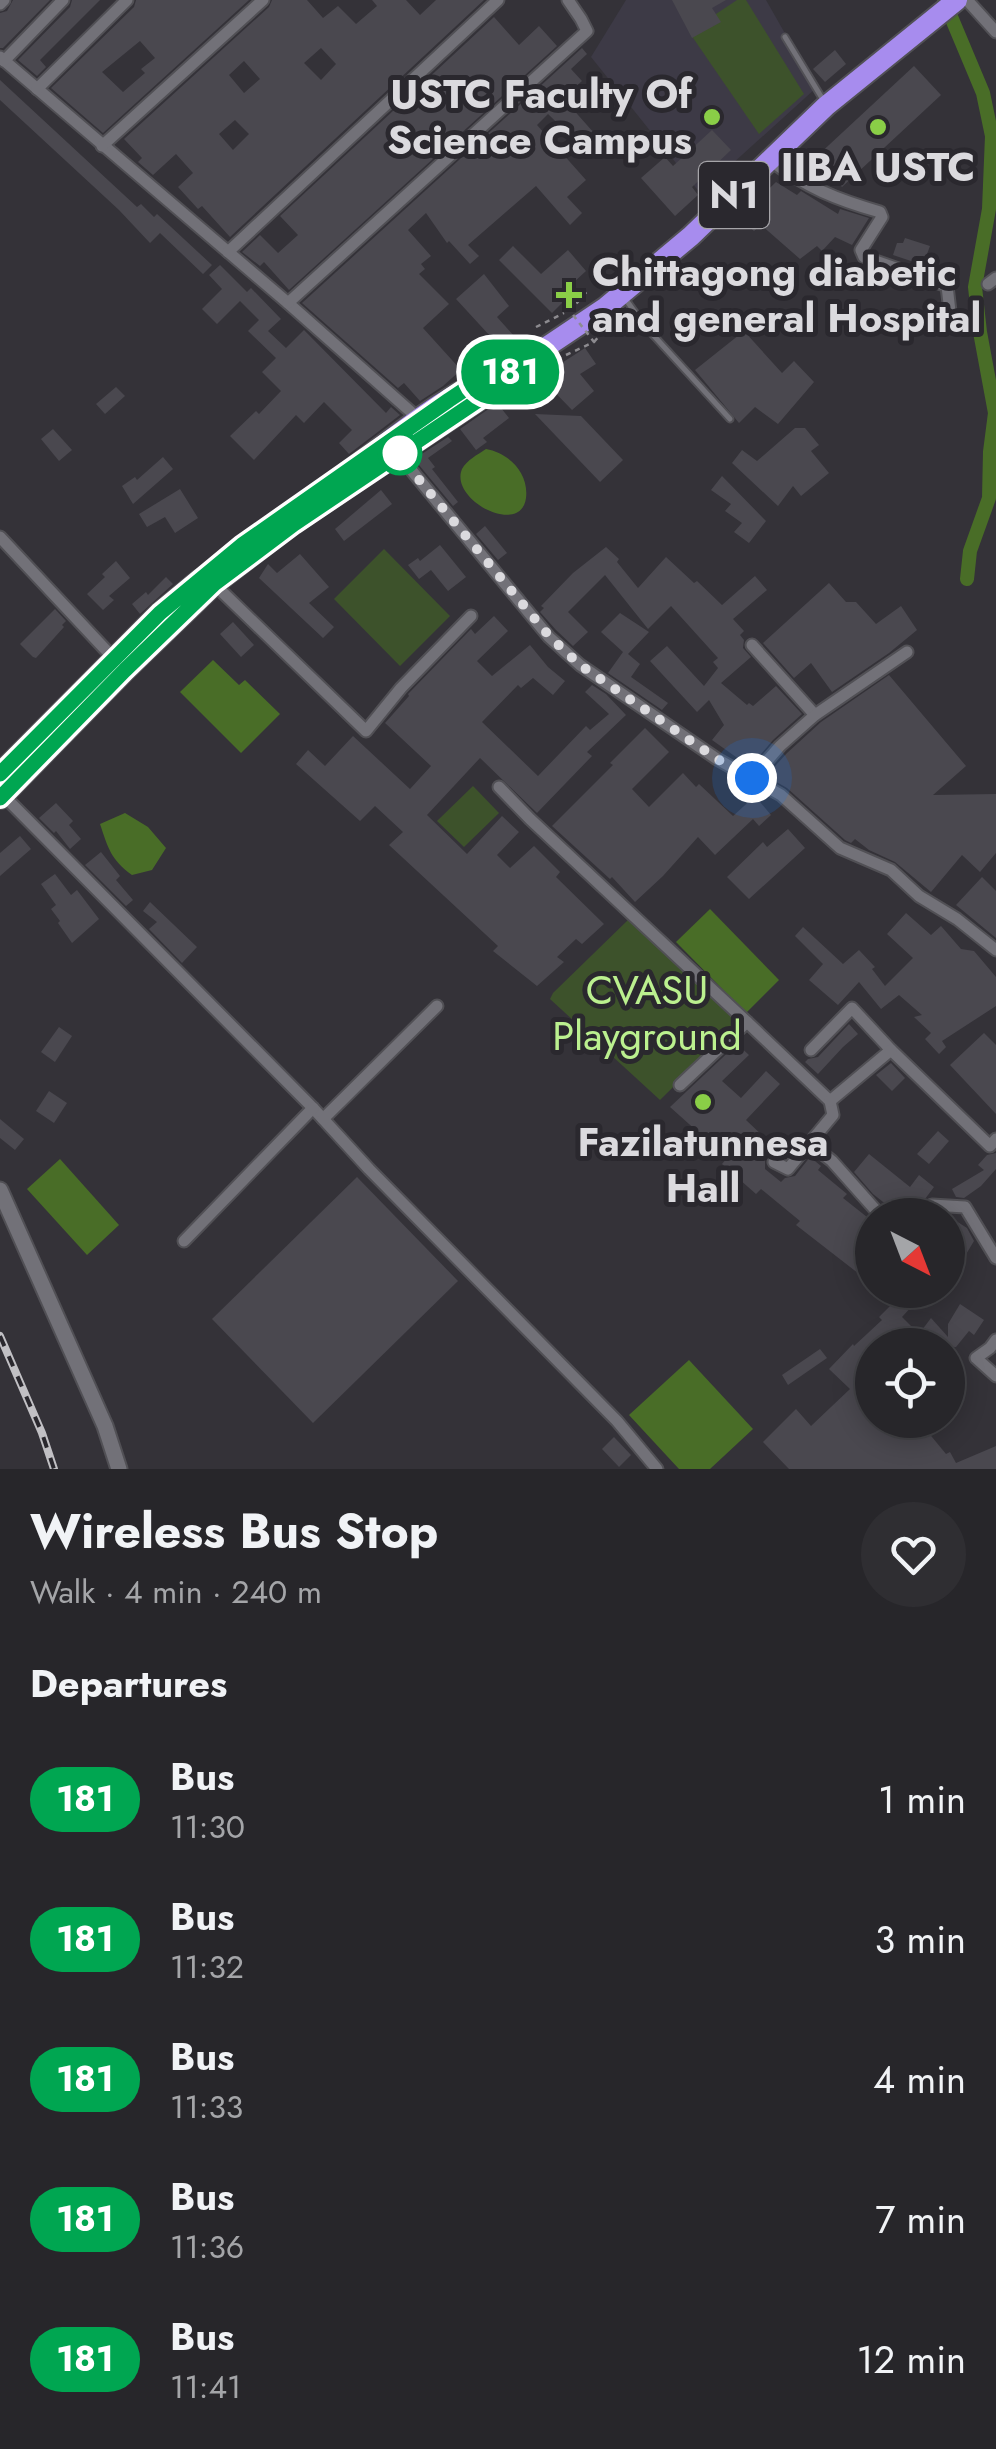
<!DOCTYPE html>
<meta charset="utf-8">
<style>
:root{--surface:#27262a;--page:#2f2e32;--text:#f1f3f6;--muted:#a4a5a8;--line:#434347}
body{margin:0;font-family:Jost,sans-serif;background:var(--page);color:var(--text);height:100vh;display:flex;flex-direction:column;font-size:38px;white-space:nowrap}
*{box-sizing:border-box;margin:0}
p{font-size:32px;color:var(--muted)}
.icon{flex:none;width:55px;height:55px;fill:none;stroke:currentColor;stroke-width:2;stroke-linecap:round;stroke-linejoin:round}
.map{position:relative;height:1469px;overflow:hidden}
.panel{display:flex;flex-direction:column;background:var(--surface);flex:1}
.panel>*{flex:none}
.badge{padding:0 20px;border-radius:32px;font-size:35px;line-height:65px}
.needle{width:65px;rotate:138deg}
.tools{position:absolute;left:855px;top:1198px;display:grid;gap:20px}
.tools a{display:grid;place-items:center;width:110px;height:110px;border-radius:50%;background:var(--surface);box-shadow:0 5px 25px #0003,0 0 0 2px var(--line);font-size:50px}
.you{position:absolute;width:50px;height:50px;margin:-25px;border:8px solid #fff;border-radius:50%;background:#1a73e8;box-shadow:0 0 0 15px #1a73e833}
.map>.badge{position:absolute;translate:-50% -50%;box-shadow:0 0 0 5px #fff}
h2{padding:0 30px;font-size:38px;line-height:90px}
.round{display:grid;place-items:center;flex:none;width:105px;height:105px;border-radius:52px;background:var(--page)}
.headline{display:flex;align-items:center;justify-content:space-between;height:170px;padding:0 30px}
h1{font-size:48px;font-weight:700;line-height:75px}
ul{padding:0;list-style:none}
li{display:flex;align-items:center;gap:30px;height:140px;padding:0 30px}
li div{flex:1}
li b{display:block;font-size:38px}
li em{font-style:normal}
li .badge{min-width:110px;font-weight:700;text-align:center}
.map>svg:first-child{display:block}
.built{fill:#3d3a46}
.green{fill:#3d522b}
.water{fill:#496d27}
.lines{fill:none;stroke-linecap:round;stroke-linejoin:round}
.canal{stroke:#496d27;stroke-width:14}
.building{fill:#4a484f;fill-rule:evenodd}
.lane-casing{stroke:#515055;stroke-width:9}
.street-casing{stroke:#515055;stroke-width:15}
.secondary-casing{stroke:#515055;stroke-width:19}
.highway-casing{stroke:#515055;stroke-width:24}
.path{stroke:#8d8b90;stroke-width:2.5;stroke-dasharray:5 5;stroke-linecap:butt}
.lane{stroke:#727178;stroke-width:5}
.street{stroke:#727178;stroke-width:11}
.secondary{stroke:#727178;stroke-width:15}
.highway{stroke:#a78cee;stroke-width:20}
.rail-casing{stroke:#c1c0c4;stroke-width:8}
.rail{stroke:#2a282e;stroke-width:4;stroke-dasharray:11;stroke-linecap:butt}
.path-bridge{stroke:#8d8b90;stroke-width:2.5;stroke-dasharray:5 5;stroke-linecap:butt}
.line-casing{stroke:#fff;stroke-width:22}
.line{stroke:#00a651;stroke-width:15}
.walk{stroke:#dbdade;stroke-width:10;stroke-dasharray:0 18}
.poi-dot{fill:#8ace47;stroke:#2a282e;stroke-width:4}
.stop-dot{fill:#fff;stroke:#00a651;stroke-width:5}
.labels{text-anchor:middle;stroke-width:10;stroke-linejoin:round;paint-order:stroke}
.shield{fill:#2a282e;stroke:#a6a5a9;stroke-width:2.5}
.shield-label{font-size:38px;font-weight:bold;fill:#dbdade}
.poi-label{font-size:40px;font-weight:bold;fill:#dbdade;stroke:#2a282e}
.park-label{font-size:40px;fill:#bbf08f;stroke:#2a282e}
</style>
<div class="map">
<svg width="996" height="1469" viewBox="0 0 996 1469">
<rect width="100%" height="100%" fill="#343238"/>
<!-- built -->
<polygon class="built" points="626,0 766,0 816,88 700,193 591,57"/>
<!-- green -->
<g class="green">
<polygon points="737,0 746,0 804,94 759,134 689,32"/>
<polygon points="384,549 450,616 400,666 334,599"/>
<polygon points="473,786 499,813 464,847 437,821"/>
<polygon points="628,920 739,1022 660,1100 550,999 553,993"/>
</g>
<!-- water -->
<g class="water">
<path d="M486,449c23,4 43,24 40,49 -5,39 -77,2 -64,-29 5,-9 15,-14 24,-20z"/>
<polygon points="213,660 239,685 245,680 280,714 241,753 180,692"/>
<path d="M125,813l23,14 18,21 -14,22 -20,5c-21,-15 -24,-27 -32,-51z"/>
<polygon points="710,909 779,980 746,1013 676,942"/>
<polygon points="60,1159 119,1225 87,1255 27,1189"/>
<polygon points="689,1360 753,1429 710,1469 679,1469 629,1415"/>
</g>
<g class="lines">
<!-- canal -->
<polyline class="canal" points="944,0 983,93 992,136 989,209 975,287 980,332 995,413 990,452 989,498 970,551 967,579"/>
</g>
<!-- building -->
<g class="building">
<polygon points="13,0 50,0 3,48 0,48 0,13 7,11"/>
<polygon points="72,0 100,0 40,60 46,67 37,76 18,60 70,7"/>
<path d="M136,0h113l-146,133 -52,-45 83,-81zM140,41l15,17 -14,11 4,4 -22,19 -21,-20z"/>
<path d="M272,0h35l16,18 15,-12 18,18 21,-18 -5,-6h34l14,15 16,-15h48l-254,237 -28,-31 -4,3 -20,-22 15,-14 -17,-19 -23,21 -15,-13 4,-4 -18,-19 145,-132zM321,48l15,16 -15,16 -17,-17zM244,61l16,18 -16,14 -15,-18zM235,120l14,14 -16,16 -14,-16z"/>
<polygon points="672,0 726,0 712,8 721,22 692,38"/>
<polygon points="494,17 519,45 539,26 557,46 289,290 264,262 260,266 242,252 260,235 278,253 298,235 280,216"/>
<polygon points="582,48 587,54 571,69 582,81 563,98 602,142 589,154 548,114 537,125 586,180 567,197 582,213 570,225 536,186 468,245 479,256 470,264 449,241 447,243 426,213 408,230 431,256 421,264 425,269 419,274 449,304 423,328 461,370 443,386 420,401 404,383 398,388 302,303"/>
<polygon points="835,50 846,64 825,82 813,69"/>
<polygon points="914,66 941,95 842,187 815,158"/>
<polygon points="0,80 137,207 141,204 154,217 157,214 212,265 203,274 160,233 150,243 119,210 0,100"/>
<polygon points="712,130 731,150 692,187 698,195 675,216 641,178 665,157 673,166"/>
<polygon points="776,182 797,195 801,191 838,214 840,209 869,218 852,245 835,237 822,251 817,246 800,259 761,225 754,231 739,218"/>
<polygon points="905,238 930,246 923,265 893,255 897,243 903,243"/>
<polygon points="513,246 541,274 568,250 586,271 561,294 566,299 552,313 499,260"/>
<polygon points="220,265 247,292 251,288 281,319 268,331 286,348 304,330 386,413 391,407 400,415 349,454 339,443 352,430 324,402 304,423 296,415 254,460 230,436 256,411 259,414 281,391 262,372 276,358 248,331 259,320 240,301 217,324 202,309 222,289 209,275"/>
<polygon points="484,274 509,306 497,317 515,337 502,349 456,299"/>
<polygon points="744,331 782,373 794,361 814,382 778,424 755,407 739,423 695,370"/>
<polygon points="585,348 596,364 580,374 594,391 572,410 540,377"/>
<polygon points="116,387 125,396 105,414 96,404"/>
<polygon points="497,403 509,418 483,438 487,442 476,450 460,429"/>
<polygon points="535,414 581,416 623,460 600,482"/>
<polygon points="795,428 805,428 819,445 811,451 829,473 801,496 793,486 778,506 732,463 742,450 757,461"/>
<polygon points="53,429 72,450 59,461 41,439"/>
<polygon points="448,437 452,441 428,458 435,467 432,469 458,502 453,506 414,459"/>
<polygon points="163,457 173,469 133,504 122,486 135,477 137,480"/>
<polygon points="722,476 766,521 749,543 734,532 742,523 725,511 731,504 711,490"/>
<polygon points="180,489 198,518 175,533 165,517 147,527 139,514"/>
<polygon points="381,490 392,504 344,541 335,529"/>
<polygon points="485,526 507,553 498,560 476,534"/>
<polygon points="440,545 466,577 448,591 431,570 419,579 408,565 418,558 420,561"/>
<polygon points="606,547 619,559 617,562 638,588 666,557 694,583 697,581 722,605 755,576 767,590 733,619 744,631 740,635 744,640 743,648 751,657 721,683 747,705 749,703 753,706 776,686 802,714 773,740 750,767 712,740 724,725 709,700 697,712 650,661 667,646 704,686 718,668 713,662 718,658 671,606 648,629 605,575 568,612 588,632 573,646 556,630 540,612 544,608 541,606 573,573"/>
<polygon points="300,554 329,587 309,603 334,627 323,638 259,578 268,564 277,573"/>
<polygon points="116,561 130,578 109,596 114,600 103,610 87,594 105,577 102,574"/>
<polygon points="166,577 173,584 140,614 132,604 146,592 148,595"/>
<polygon points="829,583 846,602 856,602 876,624 901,606 917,630 889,653 832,692 811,663 794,678 763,643"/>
<polygon points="55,609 66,621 62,625 64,627 36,658 33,657 20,644"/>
<polygon points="620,613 649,632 628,654 640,664 631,677 668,703 662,710 608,673 623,652 601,632"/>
<polygon points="494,616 508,631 477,661 492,676 530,645 548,667 565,681 553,695 533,678 521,688 518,685 482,722 538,776 586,726 590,730 609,714 585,692 592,685 606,694 626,715 587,752 592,756 537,813 480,758 427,815 467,854 502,816 519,832 497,855 510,868 534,846 560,872 556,877 604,924 582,944 576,939 557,957 564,962 537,986 493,951 498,946 389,845 403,832 375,806 360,821 296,764 308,750 325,766 353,736 410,789 431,766 385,723 409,696 408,694 471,629 475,634"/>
<polygon points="233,622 254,645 241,657 220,634"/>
<polygon points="889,675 966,766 933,795 996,794 996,853 980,872 962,855 931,892 895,862 869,850 855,839 851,843 845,840 787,788 766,776 787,753 821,722"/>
<polygon points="645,728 669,752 632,789 649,807 683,773 696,787 699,784 733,816 755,796 771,815 759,826 753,819 715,855 698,837 663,876 635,902 612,877 610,879 552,826 613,765 610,763"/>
<polygon points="56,803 73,821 69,825 81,839 70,849 56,831 54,833 39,818"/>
<polygon points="788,829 805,848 749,899 727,877 763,842 767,847"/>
<polygon points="20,836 31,849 0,876 0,853"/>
<polygon points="101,852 120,876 116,880 133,900 126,906 85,865"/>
<polygon points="55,874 71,895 77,890 99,919 72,943 58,923 60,921 51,909 56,905 41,884"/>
<polygon points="982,877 996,891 996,938 956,905"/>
<polygon points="150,902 197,947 182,963 149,929 157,922 143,911"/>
<polygon points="906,913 931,935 941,926 961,949 974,951 996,977 996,1006 942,1041 946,1047 939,1054 925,1039 931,1033 914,1017 922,1015 899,995 881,1009 859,982 838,1005 809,980 823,964 795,936 803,927 843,964 859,950 875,967 872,969 885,986 913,958 887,934"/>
<polygon points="849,1024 858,1034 843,1047 818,1074 805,1062 808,1059 818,1057"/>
<polygon points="59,1027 72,1036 55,1062 41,1052"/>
<polygon points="984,1033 996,1045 996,1114 950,1065"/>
<polygon points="737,1044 749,1055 722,1081 741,1098 766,1071 780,1084 746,1120 780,1152 768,1155 765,1159 765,1169 781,1182 785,1178 795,1176 810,1157 821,1166 818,1170 847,1194 843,1198 872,1221 872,1284 796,1225 800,1221 761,1189 756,1194 722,1164 727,1158 670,1107"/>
<polygon points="891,1063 905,1078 892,1091 876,1075"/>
<polygon points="49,1091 67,1103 54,1123 36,1111"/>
<polygon points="0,1119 24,1139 15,1150 0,1138"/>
<polygon points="938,1131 949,1141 929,1164 917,1154"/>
<polygon points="996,1153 996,1169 981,1186 964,1198 956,1197 952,1189 984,1170 978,1165 987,1155"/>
<polygon points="869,1154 910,1187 919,1175 934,1187 913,1215 889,1215 892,1209 873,1194 854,1172"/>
<polygon points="357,1177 458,1281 313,1423 212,1319"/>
<polygon points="953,1219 967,1228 974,1241 959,1266 957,1264 948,1278 948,1228"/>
<polygon points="876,1290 927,1290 902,1317 919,1334 931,1318 948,1337 948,1324 960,1304 984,1320 974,1335 969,1331 956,1347 872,1345 872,1420 918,1420 946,1454 950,1452 956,1463 996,1446 996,1469 789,1469 763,1442 796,1409 811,1426 850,1389 829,1369 853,1344 854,1346 882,1320 879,1317 892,1304"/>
<polygon points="820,1349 827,1358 788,1385 782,1375"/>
<polygon points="614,1437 631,1455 619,1467 602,1449"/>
</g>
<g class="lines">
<defs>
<g id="lane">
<polyline points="785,37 825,103"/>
<polyline points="624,297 644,325 730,419"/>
</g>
<g id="street">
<polyline points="967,0 996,32"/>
<polyline points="0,4 4,0"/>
<polyline points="0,57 288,303 419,419"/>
<polyline points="4,61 63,0"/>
<polyline points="37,89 127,0"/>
<polyline points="102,146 263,0"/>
<path d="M770,160c35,27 68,40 110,52l2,5 -21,33 3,7 83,29 4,34"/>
<polyline points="228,252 498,0"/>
<polyline points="988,284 996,278"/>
<polyline points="288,303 587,31 581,19 568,0"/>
<polyline points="398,454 549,637 580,665 717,759 781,795 840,848 891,870 919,896 957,919 996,950"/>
<polyline points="0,537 118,663"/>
<polyline points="212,582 366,731 401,688 471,616"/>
<polyline points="752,645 815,715"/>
<polyline points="752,778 780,746 815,715 907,652"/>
<polyline points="499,787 530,819 747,1022"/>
<polyline points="3,795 313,1108 369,1169 617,1421 657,1469"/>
<polyline points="811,1050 852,1008 891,1050 990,1146 996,1139"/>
<polyline points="680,1085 747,1022 830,1101 833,1115 788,1169 774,1162"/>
<polyline points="830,1101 891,1050"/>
<polyline points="323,1119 437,1006"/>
<polyline points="809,1143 832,1161 880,1215"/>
<polyline points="924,1215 932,1205 965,1207 996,1258"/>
<polyline points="184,1241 313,1108"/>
<polyline points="996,1340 990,1348 976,1358 996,1376"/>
</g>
<polyline id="secondary" points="0,1190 105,1426 119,1469"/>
<g id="highway">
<path d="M348,472c49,-36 98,-80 156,-100"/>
<polyline points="0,774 160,613 200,580"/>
<polyline points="0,798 125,670 214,584 293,523 483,397 515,368 606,307 691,236 826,106 957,0"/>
</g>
</defs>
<!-- lane casing -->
<use href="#lane" class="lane-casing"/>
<!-- street casing -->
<use href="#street" class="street-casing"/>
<!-- secondary casing -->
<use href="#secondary" class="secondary-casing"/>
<!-- highway casing -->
<use href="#highway" class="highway-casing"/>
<!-- path -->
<g class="path">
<polyline points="536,327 564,313"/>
<polyline points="594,342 606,328"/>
</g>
<!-- lane -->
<use href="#lane" class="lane"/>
<!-- street -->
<use href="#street" class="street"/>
<!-- secondary -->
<use href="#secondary" class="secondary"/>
<!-- highway -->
<use href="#highway" class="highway"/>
<defs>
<polyline id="rail" points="0,1336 42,1433 54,1469"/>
</defs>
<!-- rail casing -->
<use href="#rail" class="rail-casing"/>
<!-- rail -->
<use href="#rail" class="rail"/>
<!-- path-bridge -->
<polyline class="path-bridge" points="566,355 594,342 570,311 588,290"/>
</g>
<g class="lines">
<defs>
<polyline id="line" points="0,774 160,613 242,545 449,400 479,380 515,368 483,397 294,524 214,584 125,670 0,798"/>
</defs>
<!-- line casing -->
<use href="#line" class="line-casing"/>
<!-- line -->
<use href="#line" class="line"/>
<!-- walk -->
<polyline class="walk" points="400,453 398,454 401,458 550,637 580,665 717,759 752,778"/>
</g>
<!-- markers -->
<g class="poi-dot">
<circle cx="712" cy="117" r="10"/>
<circle cx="878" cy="127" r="10"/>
<path d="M564 280h10v10h10v10h-10v10h-10v-10h-10v-10h10z"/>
<circle cx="703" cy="1102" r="10"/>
</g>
<circle class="stop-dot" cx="400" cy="453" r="20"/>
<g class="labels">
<!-- shield labels -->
<rect class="shield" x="699" y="162" width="70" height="66" rx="8"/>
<g class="shield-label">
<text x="734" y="208">N1</text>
</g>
<!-- poi labels -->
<g class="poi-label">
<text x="692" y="108" text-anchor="end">USTC Faculty Of<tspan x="692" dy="46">Science Campus</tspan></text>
<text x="878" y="181">IIBA USTC</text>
<text x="592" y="286" text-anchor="start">Chittagong diabetic<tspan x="592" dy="46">and general Hospital</tspan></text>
<text x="703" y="1156">Fazilatunnesa<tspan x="703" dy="46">Hall</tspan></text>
</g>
<!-- park labels -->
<g class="park-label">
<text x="647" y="1004">CVASU<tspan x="647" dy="46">Playground</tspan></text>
</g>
</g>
</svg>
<div class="tools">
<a><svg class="needle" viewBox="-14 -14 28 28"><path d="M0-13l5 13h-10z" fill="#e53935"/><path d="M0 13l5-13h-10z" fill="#a4a5a8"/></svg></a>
<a><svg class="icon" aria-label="locate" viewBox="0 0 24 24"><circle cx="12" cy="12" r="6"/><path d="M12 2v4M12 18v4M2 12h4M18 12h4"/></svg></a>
</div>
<div class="you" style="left:752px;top:778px"></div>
<b class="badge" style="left:510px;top:372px;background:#00a651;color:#fff">181</b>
</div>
<section class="panel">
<div class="headline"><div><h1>Wireless Bus Stop</h1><p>Walk · 4 min · 240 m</p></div><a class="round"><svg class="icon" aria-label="heart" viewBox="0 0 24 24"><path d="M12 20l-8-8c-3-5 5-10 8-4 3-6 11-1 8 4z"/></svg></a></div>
<h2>Departures</h2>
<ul>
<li><span class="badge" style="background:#00a651;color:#fff">181</span><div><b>Bus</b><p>11:30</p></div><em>1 min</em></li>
<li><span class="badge" style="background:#00a651;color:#fff">181</span><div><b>Bus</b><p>11:32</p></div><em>3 min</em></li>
<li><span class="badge" style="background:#00a651;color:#fff">181</span><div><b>Bus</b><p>11:33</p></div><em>4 min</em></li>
<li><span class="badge" style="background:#00a651;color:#fff">181</span><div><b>Bus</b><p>11:36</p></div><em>7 min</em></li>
<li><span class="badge" style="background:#00a651;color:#fff">181</span><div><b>Bus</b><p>11:41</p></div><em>12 min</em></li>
</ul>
</section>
